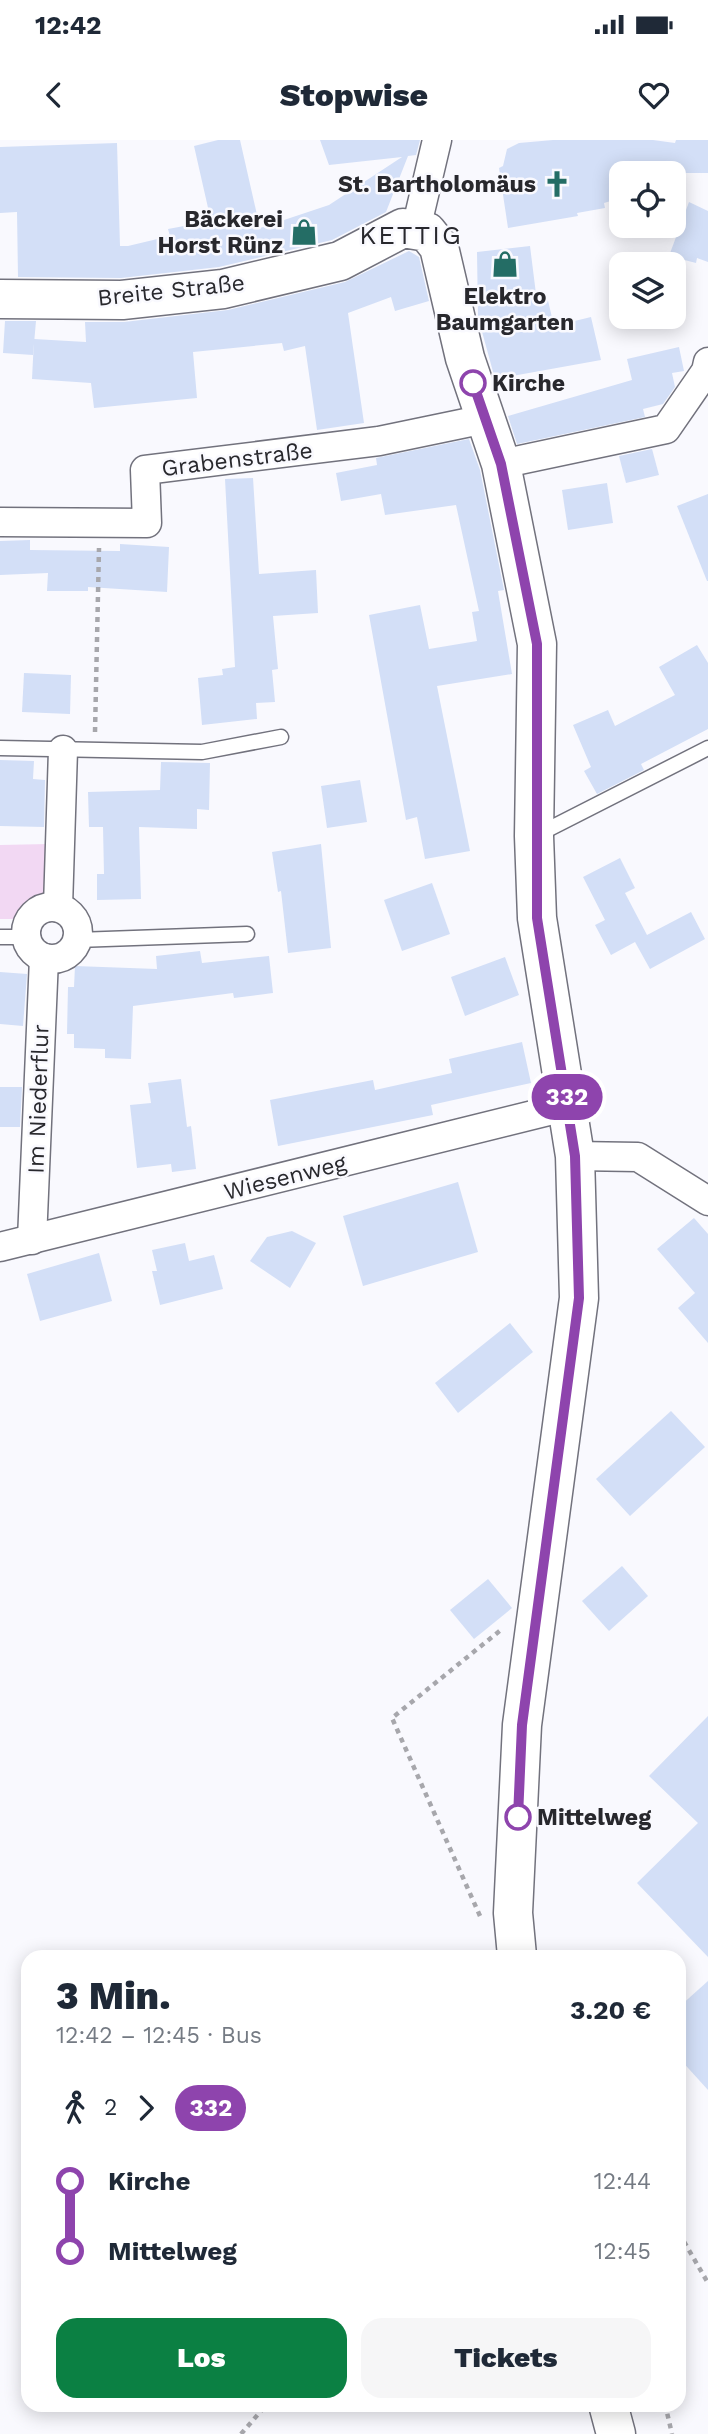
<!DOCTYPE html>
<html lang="de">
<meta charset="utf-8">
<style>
:root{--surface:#fff;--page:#f6f6f7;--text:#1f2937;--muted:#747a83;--accent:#0b8043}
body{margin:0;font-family:"Work Sans",sans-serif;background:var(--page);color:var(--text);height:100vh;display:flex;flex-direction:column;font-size:26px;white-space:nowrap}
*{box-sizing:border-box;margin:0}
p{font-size:23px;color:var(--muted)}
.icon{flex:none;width:38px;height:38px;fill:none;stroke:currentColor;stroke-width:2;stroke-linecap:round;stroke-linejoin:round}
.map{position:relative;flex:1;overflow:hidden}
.panel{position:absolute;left:21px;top:1810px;width:665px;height:462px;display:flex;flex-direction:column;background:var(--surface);border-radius:21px;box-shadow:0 4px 18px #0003}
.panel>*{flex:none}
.badge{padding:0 14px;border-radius:23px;font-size:24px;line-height:46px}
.tools{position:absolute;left:609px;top:21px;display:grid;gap:14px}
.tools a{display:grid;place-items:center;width:77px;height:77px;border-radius:14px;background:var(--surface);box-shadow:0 4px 18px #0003;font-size:35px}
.map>.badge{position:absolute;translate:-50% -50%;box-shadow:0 0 0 4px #fff}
.legs{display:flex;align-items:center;gap:10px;height:77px;padding:0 35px;font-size:23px}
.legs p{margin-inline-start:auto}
.head{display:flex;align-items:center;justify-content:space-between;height:119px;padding:0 35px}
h1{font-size:38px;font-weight:800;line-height:52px}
.action{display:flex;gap:14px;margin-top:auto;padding:14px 35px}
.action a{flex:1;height:80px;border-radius:21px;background:var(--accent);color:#fff;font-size:28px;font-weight:800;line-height:80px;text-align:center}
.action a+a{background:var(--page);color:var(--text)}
ul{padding:0 35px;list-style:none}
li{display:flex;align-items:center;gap:24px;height:70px;font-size:26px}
li i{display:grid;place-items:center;width:10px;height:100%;margin:0 9px;background:currentColor}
li i::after{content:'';width:18px;height:18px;margin:-9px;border:5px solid;border-radius:50%;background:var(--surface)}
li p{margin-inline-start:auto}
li:first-child i{background:linear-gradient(#0000 50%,currentColor 0)}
li:last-child i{background:linear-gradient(currentColor 50%,#0000 0)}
.status{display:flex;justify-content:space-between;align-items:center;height:49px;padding:0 35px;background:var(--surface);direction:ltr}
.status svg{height:19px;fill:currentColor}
header{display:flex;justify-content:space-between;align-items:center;height:91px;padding:0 35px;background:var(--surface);font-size:32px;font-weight:800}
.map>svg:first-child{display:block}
.green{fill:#f2d8f3}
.building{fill:#d3dff7}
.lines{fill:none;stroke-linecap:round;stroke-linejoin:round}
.lane-casing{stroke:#72727d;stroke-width:17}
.street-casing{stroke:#72727d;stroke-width:31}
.secondary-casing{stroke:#72727d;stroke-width:41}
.path{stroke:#a7a7ac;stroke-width:4.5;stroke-dasharray:5 5;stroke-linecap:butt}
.lane{stroke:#fff;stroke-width:14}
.street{stroke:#fff;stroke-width:28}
.secondary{stroke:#fff;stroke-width:38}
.line-1-casing{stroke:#fff;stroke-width:16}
.line-1{stroke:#8e44ad;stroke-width:10}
.stop-1-dot{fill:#fff;stroke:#8e44ad;stroke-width:3.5}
.labels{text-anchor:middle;stroke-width:5;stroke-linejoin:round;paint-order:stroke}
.poi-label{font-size:23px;font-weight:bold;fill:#28282d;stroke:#f9f9fe;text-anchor:end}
.street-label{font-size:23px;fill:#28282d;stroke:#f9f9fe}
.stop-label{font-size:23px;font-weight:bold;fill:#28282d;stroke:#f9f9fe;text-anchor:start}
.quarter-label{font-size:26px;letter-spacing:2px;fill:#28282d;stroke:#f9f9fe}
</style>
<div class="status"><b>12:42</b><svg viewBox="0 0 49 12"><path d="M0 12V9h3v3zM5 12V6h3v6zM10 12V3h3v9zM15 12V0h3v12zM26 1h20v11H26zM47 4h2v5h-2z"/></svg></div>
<header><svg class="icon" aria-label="back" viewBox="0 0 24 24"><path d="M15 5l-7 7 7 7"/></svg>Stopwise<svg class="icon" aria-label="heart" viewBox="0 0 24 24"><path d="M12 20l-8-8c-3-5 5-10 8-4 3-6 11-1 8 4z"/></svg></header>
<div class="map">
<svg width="708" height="2294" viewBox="0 0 708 2294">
<rect width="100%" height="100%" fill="#f9f9fe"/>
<!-- green -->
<polygon class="green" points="48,704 49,749 16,779 0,779 0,705"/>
<!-- building -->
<g class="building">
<polygon points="218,0 240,0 260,88 329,65 402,17 329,25 320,0 420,0 416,15 408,16 386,72 332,100 219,127 121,138 18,137 17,72 0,73 0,7 117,3 120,106 128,106 170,96 168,89 211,81 194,6"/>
<polygon points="553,0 653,0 675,3 676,0 708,0 708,33 621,33 621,58 604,63 605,68 577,73 578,76 508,88 499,28 503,26 507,9 519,3"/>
<polygon points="689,62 708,71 708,122 697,118 696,123 669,116"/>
<polygon points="530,106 536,154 546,152 554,186 591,177 601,220 495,239 478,177 477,112"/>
<polygon points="409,111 419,117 429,161 395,171 391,157 348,173 364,283 317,290 305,206 284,211 282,203 193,212 197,258 94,268 91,243 32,239 34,199 86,202 85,182 124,182 228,170 345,142"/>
<polygon points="5,181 36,181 33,215 3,213"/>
<polygon points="679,207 684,231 672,233 675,247 663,264 643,269 645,277 517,304 508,276 632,240 627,219"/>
<polygon points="469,299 480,330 504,450 498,451 512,534 437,546 470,711 425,719 417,677 406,680 369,475 420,465 429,509 477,501 472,472 479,471 456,365 385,375 381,354 341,361 336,333 377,325 376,318"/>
<polygon points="652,309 659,335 626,343 619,316"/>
<polygon points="253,338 259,434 316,430 318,473 273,476 278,529 272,530 275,562 256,563 257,579 202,585 198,538 223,535 222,529 235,527 225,339"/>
<polygon points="607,343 613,383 568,390 562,350"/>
<polygon points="708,354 708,441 707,441 677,366"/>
<polygon points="30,400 30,410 120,411 120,404 169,407 167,452 88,447 88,451 47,451 48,433 0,435 0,401"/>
<polygon points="697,505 708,523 708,589 641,624 644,630 597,654 584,631 591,627 573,585 608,570 615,586 675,555 659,527"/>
<polygon points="24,533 71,535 70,574 22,572"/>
<polygon points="0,620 34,621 33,639 45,640 44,687 0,686"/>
<polygon points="161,622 210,623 209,670 197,669 197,689 139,687 141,759 97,760 97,734 104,734 103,687 89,687 88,652 160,650"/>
<polygon points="360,640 367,682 327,688 321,646"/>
<polygon points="321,704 331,808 288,813 281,751 278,752 272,712"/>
<polygon points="620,718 635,748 625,753 647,795 691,772 705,799 650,829 635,802 611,815 595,785 605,780 583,737"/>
<polygon points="432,743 450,794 402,811 384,760"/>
<polygon points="200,811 202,823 269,816 273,853 234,858 233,853 133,866 131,919 105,918 105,909 74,908 74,894 67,894 68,847 74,847 75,826 157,829 156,816"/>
<polygon points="505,817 519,855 465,876 451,837"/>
<polygon points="0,832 27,834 23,886 0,884"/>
<polygon points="522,902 531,943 431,965 433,975 278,1006 270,960 373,940 375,950 452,933 449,919"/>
<polygon points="181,939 187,987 191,986 196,1029 172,1032 171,1024 137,1028 130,965 151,963 148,943"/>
<polygon points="0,947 22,947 20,987 0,987"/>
<polygon points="458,1042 478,1112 363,1146 343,1076"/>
<polygon points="694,1078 708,1094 708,1203 678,1168 695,1153 657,1109"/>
<polygon points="292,1091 316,1103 290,1148 250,1121 267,1097"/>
<polygon points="185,1103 189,1121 214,1115 223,1149 160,1165 152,1131 157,1131 152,1110"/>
<polygon points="99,1113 112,1161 40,1181 27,1134"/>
<polygon points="510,1183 533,1212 458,1273 435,1243"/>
<polygon points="671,1271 705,1307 630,1376 596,1339"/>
<polygon points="622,1426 648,1456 609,1491 582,1461"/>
<polygon points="488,1439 512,1468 474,1499 450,1470"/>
<polygon points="708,1576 708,1817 637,1743 698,1683 649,1636"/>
<polygon points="708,1841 708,1950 679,1918 679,1867"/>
</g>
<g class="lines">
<defs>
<g id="lane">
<polyline points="0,608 202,612 281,597"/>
<polyline points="539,694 708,608"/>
<polyline points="0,797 26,797"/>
<polyline points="77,800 247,794"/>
</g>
<g id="street">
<polyline points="416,89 437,0"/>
<polyline points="501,324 666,289 706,231 708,222"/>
<polyline points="0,382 147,383 145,330 379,301 485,279"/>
<polyline points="58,767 63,610"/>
<circle cx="52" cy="793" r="26"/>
<polyline points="575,1016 638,1017 708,1061"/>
<polyline points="32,1100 44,818"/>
<polyline points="0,1107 569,966"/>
</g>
<g id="secondary">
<polyline points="0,159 122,160 223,149 340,121 403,88 427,92 439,107 465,218 501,324 537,504 534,696 537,778 575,1016 579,1158 522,1585 513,1773 517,1816"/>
<polyline points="608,2264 616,2294"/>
</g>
</defs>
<!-- lane casing -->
<use href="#lane" class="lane-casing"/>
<!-- street casing -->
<use href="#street" class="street-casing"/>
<!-- secondary casing -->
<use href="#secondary" class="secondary-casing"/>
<!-- path -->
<g class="path">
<polyline points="95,592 99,408"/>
<polyline points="480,1776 392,1578 502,1489"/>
<polyline points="679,2093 708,2143"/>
<polyline points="665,2264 672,2294"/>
<polyline points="241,2294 267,2264"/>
</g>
<!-- lane -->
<use href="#lane" class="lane"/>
<!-- street -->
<use href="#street" class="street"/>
<!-- secondary -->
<use href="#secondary" class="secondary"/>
</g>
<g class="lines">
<defs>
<polyline id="line-1" points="473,243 501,324 537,504 537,778 575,1016 579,1158 522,1585 518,1677"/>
</defs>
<!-- line-1 casing -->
<use href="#line-1" class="line-1-casing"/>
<!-- line-1 -->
<use href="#line-1" class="line-1"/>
</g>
<!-- icons -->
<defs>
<symbol id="church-bare" viewBox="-9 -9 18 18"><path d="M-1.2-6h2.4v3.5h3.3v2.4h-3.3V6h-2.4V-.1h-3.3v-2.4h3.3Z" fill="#246d65" stroke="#f9f9fe" stroke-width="2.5" paint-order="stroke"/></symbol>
<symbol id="shop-bare" viewBox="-9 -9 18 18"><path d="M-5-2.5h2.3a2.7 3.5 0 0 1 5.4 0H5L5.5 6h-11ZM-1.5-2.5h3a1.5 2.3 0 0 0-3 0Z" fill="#246d65" stroke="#f9f9fe" stroke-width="2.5" paint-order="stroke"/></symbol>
</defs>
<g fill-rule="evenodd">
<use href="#church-bare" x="538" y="25" width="38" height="38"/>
<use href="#shop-bare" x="285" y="73" width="38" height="38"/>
<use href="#shop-bare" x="486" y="105" width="38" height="38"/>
</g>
<!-- markers -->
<g class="stop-1-dot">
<circle cx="473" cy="243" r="12"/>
<circle cx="518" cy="1677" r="12"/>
</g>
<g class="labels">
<!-- poi labels -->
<g class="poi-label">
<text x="536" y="52">St. Bartholomäus</text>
<text x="283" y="87">Bäckerei<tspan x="283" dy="26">Horst Rünz</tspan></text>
<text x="505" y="164" text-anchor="middle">Elektro<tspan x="505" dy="26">Baumgarten</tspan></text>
</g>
<!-- street labels -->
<g class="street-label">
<text transform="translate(171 150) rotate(-6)" y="8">Breite Straße</text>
<text transform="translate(237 319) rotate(-7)" y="8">Grabenstraße</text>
<text transform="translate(38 959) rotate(-88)" y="8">Im Niederflur</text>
<text transform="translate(285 1037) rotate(-14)" y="8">Wiesenweg</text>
</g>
<!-- stop labels -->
<g class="stop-label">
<text x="492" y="251">Kirche</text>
<text x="537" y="1685">Mittelweg</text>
</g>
<!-- quarter labels -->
<g class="quarter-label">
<text x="411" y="104">KETTIG</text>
</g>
</g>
</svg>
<div class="tools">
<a><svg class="icon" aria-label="locate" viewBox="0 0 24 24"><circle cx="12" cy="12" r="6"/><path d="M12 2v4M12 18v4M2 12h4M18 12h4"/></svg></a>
<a><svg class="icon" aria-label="layers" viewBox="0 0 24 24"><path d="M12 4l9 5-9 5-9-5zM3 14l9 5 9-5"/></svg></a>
</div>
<b class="badge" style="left:567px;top:957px;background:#8e44ad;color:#fff">332</b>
<section class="panel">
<div class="head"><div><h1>3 Min.</h1><p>12:42 – 12:45 · Bus</p></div><b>3.20 €</b></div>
<div class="legs"><svg class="icon" aria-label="walk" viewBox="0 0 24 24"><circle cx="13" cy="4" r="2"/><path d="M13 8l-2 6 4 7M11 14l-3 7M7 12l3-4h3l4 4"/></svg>2<svg class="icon" aria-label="forward" viewBox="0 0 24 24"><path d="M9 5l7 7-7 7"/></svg><b class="badge" style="background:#8e44ad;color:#fff">332</b></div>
<ul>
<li><i style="color:#8e44ad"></i><b>Kirche</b><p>12:44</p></li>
<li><i style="color:#8e44ad"></i><b>Mittelweg</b><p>12:45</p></li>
</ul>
<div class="action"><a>Los</a><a>Tickets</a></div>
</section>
</div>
